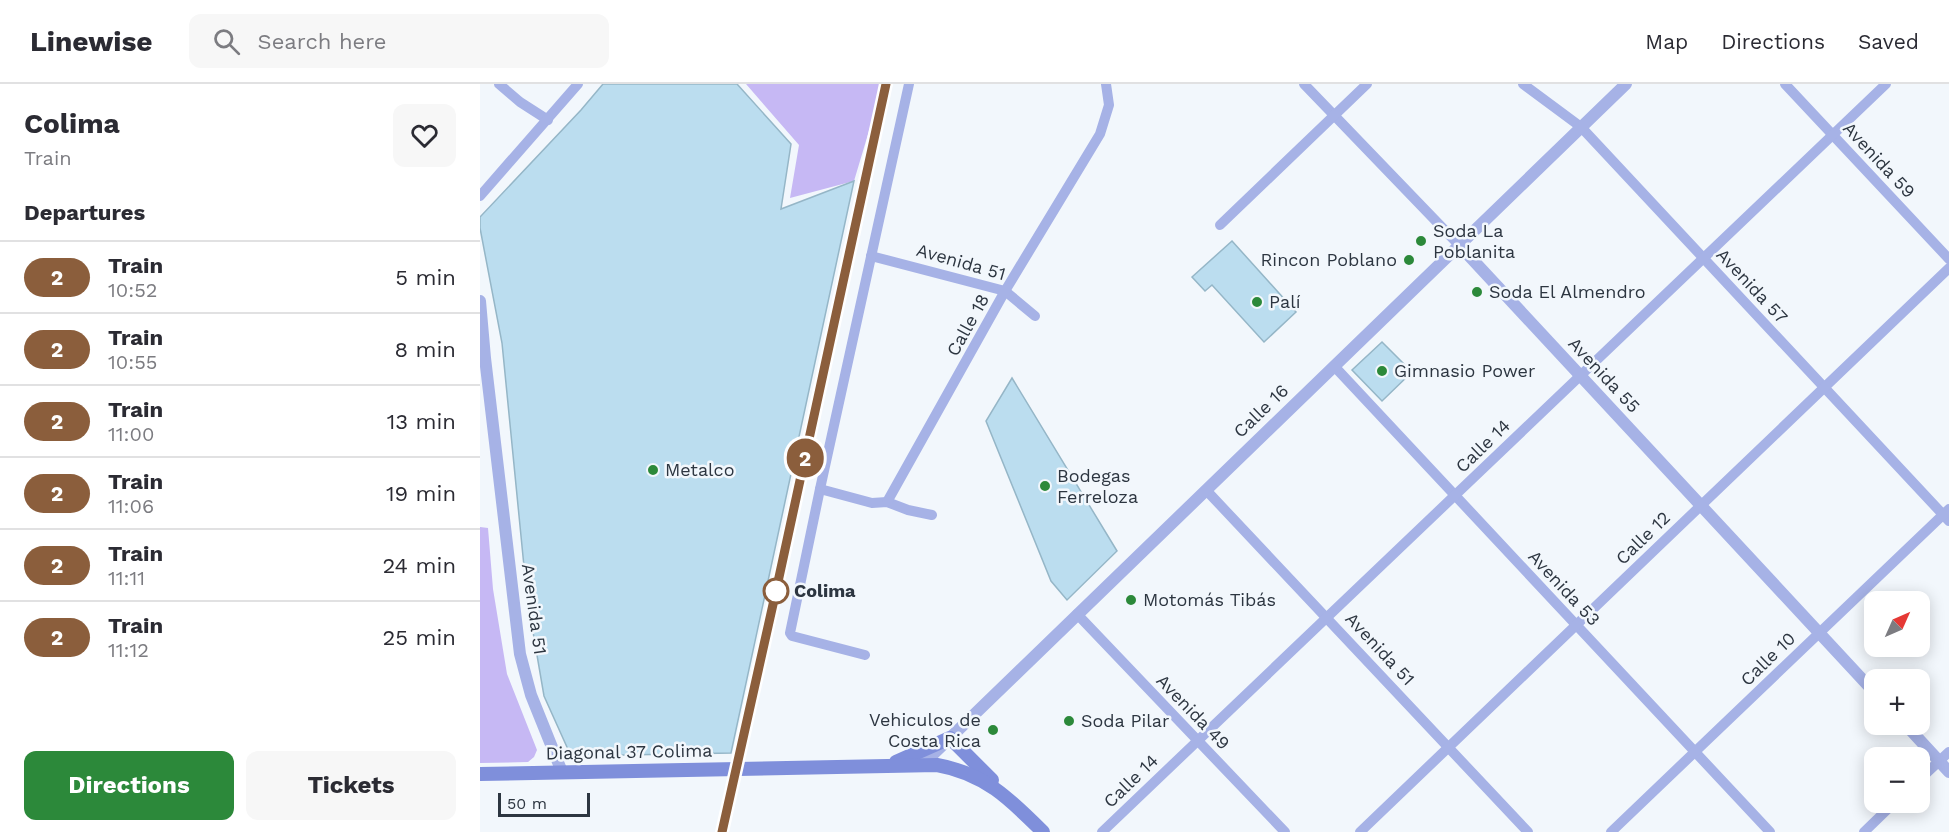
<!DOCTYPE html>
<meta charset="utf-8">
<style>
:root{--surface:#fff;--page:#f7f7f7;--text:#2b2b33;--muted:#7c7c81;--line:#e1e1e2;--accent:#2c893a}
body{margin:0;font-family:"Work Sans",sans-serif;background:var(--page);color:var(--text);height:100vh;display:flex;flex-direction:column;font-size:22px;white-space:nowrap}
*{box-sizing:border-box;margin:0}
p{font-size:20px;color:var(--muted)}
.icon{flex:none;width:33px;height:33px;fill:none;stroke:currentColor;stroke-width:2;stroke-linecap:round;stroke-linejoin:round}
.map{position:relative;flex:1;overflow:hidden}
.sheet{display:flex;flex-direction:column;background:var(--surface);width:480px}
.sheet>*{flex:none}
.badge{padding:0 12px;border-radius:20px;font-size:21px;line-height:39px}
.needle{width:39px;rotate:45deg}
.tools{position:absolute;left:1384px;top:507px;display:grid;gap:12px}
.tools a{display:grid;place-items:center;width:66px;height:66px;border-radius:12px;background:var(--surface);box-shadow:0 3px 15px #0003;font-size:30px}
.scale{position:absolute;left:18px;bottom:15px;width:92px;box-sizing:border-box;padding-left:6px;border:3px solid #2d3641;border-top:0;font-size:16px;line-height:21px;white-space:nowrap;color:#2d3641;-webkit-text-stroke:4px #f2f7fc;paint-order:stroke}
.map>.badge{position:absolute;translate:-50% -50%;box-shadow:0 0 0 3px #fff}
h2{padding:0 24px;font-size:22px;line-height:54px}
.round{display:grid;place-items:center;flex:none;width:63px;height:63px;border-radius:12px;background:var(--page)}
.overview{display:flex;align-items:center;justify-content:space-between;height:102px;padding:0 24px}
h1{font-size:28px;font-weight:700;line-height:45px}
.primary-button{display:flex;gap:12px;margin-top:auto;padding:12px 24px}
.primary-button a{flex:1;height:69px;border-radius:12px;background:var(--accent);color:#fff;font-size:24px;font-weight:700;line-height:69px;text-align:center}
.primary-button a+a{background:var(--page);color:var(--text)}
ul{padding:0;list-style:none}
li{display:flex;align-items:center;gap:18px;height:72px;padding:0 24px;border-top:2px solid var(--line)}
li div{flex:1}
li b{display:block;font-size:22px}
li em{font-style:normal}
li .badge{min-width:66px;font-weight:700;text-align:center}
header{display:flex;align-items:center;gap:36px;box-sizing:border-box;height:84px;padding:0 30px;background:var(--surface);border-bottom:2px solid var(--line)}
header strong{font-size:28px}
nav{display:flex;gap:33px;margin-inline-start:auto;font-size:21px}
.search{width:420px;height:54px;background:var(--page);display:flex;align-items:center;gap:15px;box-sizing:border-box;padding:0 21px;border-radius:12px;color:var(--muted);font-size:22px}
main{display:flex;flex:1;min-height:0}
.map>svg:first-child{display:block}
.green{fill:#c6b8f4}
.building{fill:#bbddef;stroke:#95b6c7;stroke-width:1.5}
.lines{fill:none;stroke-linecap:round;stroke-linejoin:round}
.minor{stroke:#a6b2e6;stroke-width:10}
.tertiary{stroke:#a6b2e6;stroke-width:12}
.secondary{stroke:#7f8fdb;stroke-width:14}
.rail-casing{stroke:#4b545e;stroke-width:6}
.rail{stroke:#f2f7fc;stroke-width:4;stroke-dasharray:11;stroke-linecap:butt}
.line-casing{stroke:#fff;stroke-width:14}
.line{stroke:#8b5e3c;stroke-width:9}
.poi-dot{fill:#2c893a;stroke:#f2f7fc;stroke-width:2}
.stop-dot{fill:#fff;stroke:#8b5e3c;stroke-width:3}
.labels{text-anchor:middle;stroke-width:5;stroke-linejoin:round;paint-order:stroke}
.street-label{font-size:18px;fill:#2d3641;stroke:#f2f7fc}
.poi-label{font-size:18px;fill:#2d3641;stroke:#f2f7fc;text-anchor:start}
.stop-label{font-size:18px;font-weight:bold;fill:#2d3641;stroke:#f2f7fc;text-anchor:start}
</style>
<header>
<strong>Linewise</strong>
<div class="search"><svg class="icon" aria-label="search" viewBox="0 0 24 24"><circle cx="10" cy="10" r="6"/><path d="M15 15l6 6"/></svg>Search here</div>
<nav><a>Map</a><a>Directions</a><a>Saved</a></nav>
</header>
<main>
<section class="sheet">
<div class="overview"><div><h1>Colima</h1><p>Train</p></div><a class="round"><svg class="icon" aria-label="heart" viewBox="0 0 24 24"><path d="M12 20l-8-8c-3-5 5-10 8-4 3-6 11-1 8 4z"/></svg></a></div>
<h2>Departures</h2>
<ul>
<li><span class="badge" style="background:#8b5e3c;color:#fff">2</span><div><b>Train</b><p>10:52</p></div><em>5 min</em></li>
<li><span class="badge" style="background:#8b5e3c;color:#fff">2</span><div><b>Train</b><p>10:55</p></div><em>8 min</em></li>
<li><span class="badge" style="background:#8b5e3c;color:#fff">2</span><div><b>Train</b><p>11:00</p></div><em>13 min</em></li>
<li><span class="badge" style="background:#8b5e3c;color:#fff">2</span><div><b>Train</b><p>11:06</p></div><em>19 min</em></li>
<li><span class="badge" style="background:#8b5e3c;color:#fff">2</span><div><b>Train</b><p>11:11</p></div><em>24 min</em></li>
<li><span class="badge" style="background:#8b5e3c;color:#fff">2</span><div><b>Train</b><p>11:12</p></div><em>25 min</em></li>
</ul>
<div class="primary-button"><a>Directions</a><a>Tickets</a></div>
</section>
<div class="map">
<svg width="1469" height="748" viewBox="0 0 1469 748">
<rect width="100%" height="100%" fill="#f2f7fc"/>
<!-- green -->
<g class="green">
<polygon points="266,0 403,0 374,97 310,114 319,61"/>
<polygon points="0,443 8,444 13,505 27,590 57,666 54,673 48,678 0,679"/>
</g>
<!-- building -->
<g class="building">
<polygon points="123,0 257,0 311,60 301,125 374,97 251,669 91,672 64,612 47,513 22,259 0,144 0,133 101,26"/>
<polygon points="752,157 816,228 784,258 732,201 725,207 712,193"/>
<polygon points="902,258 932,288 902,317 872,286"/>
<polygon points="532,294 637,467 587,516 571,497 506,337"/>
</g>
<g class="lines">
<!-- minor -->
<g class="minor">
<polyline points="19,0 40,18 68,36"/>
<polyline points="824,0 979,161"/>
<polyline points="1043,0 1101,43 1469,437"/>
<polyline points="1305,0 1469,175"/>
<polyline points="0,112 98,0"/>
<polyline points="740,141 887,0"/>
<polyline points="391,172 525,207 555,232"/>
<polyline points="854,282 1290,748"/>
<polyline points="340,405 392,419 407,418 428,426 452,431"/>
<polyline points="726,406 1048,748"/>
<polyline points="407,418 525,207 620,50 629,21 626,0"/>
<polyline points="597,530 805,748"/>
<polyline points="385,571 312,552 310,549 340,405 429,0"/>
<polyline points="1440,695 1469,668"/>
<polyline points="622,748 1406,0"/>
<polyline points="880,748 1469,184"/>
<polyline points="1131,748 1469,425"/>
<polyline points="1384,748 1415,718"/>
</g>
<!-- tertiary -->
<g class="tertiary">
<polyline points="979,161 1395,609"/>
<polyline points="0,217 5,274 40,570 51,611 82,688"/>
<polyline points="1425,640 1469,688"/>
<polyline points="443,680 1146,0"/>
</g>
<!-- secondary -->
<g class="secondary">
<polyline points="416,678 470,654 512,696"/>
<path d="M0,690l457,-9c47,8 73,34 106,67"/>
</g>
<defs>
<polyline id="rail" points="242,748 296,507 406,0"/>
</defs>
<!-- rail casing -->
<use href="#rail" class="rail-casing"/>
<!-- rail -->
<use href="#rail" class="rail"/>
</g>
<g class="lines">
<defs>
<polyline id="line" points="242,748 296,507 406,0"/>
</defs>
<!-- line casing -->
<use href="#line" class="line-casing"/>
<!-- line -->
<use href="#line" class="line"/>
</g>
<!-- markers -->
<g class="poi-dot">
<circle cx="941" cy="157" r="6"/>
<circle cx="929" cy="176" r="6"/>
<circle cx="997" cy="208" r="6"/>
<circle cx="777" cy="218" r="6"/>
<circle cx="902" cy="287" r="6"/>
<circle cx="173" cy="386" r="6"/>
<circle cx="565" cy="402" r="6"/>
<circle cx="651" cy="516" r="6"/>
<circle cx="589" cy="637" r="6"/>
<circle cx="513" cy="646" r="6"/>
</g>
<circle class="stop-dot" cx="296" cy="507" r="12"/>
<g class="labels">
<!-- street labels -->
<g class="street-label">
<text transform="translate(1399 76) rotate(47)" y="6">Avenida 59</text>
<text transform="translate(481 178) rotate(16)" y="6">Avenida 51</text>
<text transform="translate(1272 202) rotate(47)" y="6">Avenida 57</text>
<text transform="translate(488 241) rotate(-61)" y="6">Calle 18</text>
<text transform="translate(1124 291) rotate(47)" y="6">Avenida 55</text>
<text transform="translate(781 327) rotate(-44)" y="6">Calle 16</text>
<text transform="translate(1003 362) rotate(-44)" y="6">Calle 14</text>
<text transform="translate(1163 454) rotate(-44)" y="6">Calle 12</text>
<text transform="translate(1084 504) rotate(47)" y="6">Avenida 53</text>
<text transform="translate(54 525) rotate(82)" y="6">Avenida 51</text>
<text transform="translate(900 565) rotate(47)" y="6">Avenida 51</text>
<text transform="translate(1288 575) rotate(-44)" y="6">Calle 10</text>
<text transform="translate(713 628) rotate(46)" y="6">Avenida 49</text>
<text transform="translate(149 668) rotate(-1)" y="6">Diagonal 37 Colima</text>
<text transform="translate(651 697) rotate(-44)" y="6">Calle 14</text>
</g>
<!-- poi labels -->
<g class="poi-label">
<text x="953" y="153">Soda La<tspan x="953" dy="21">Poblanita</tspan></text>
<text x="917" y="182" text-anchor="end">Rincon Poblano</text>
<text x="1009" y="214">Soda El Almendro</text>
<text x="789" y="224">Palí</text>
<text x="914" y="293">Gimnasio Power</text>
<text x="185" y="392">Metalco</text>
<text x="577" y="398">Bodegas<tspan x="577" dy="21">Ferreloza</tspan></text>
<text x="663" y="522">Motomás Tibás</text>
<text x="501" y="642" text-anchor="end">Vehiculos de<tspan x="501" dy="21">Costa Rica</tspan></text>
<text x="601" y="643">Soda Pilar</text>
</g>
<!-- stop labels -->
<g class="stop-label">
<text x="314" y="513">Colima</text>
</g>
</g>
</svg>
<div class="tools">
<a><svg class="needle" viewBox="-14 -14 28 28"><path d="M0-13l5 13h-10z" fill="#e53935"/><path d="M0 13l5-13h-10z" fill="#7c7c81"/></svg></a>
<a>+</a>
<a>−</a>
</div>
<div class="scale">50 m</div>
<b class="badge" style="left:325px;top:374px;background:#8b5e3c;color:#fff">2</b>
</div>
</main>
